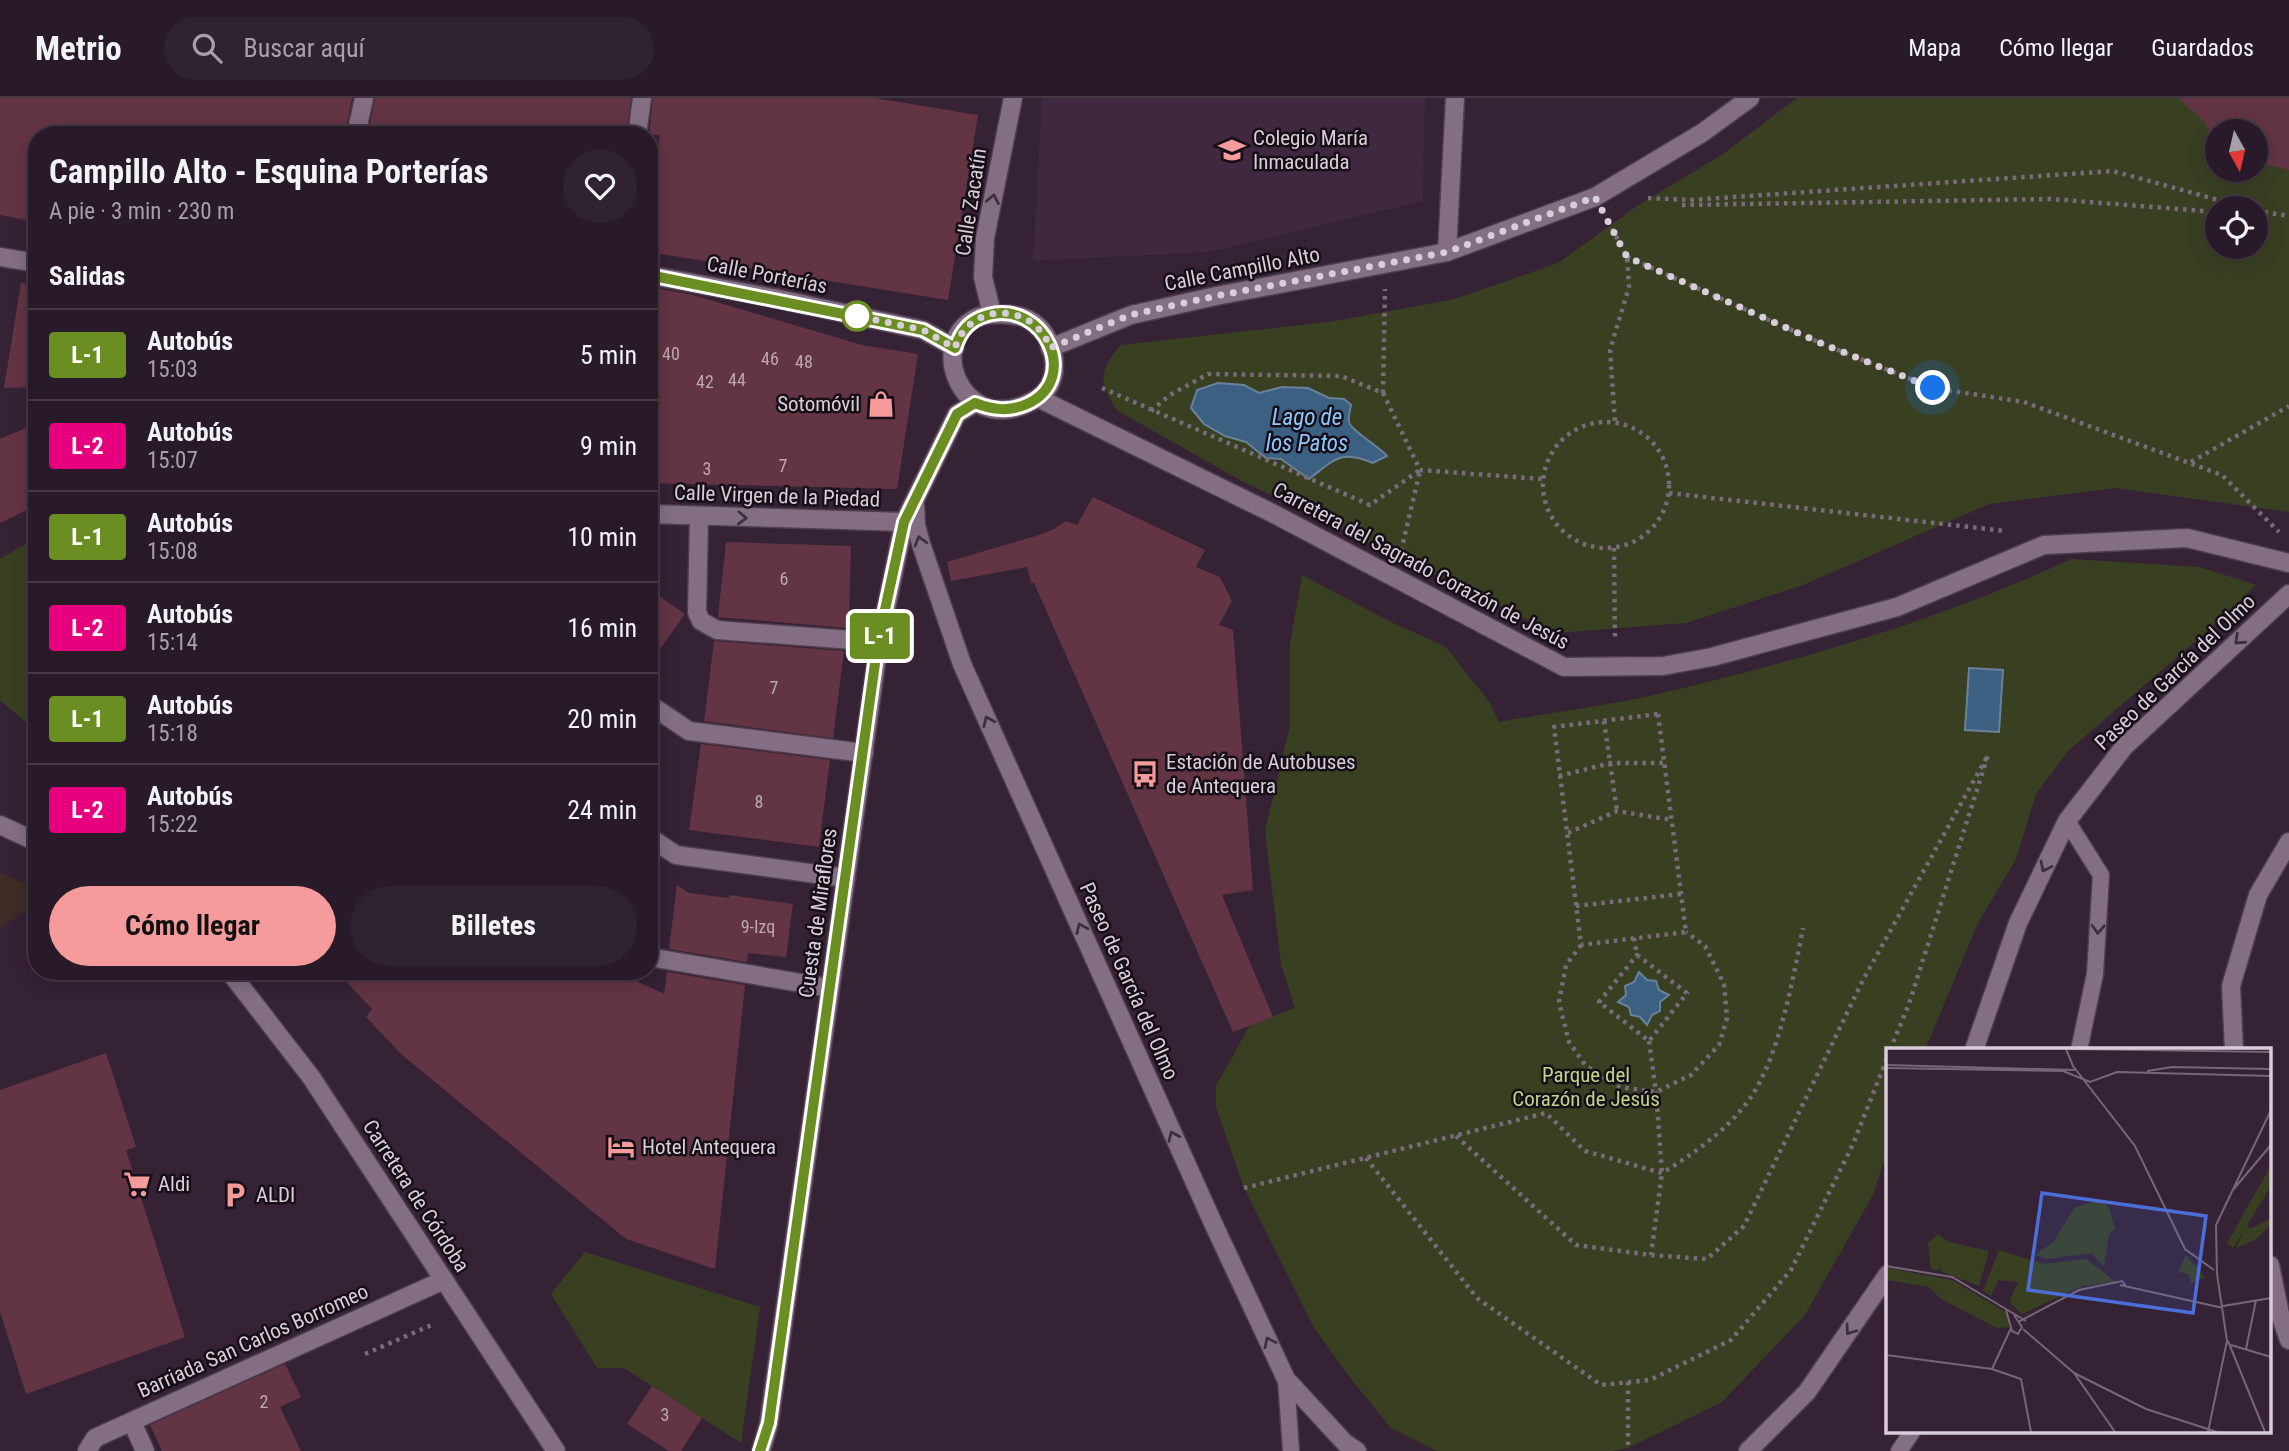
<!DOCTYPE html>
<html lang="es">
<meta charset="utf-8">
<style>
:root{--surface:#281a28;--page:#302330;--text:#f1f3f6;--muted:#a5a1a8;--line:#443845;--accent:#f59b9b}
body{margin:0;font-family:"Roboto Condensed",sans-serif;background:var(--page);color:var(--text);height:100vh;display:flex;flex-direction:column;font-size:26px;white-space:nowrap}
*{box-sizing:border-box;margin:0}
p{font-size:23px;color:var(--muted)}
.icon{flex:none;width:38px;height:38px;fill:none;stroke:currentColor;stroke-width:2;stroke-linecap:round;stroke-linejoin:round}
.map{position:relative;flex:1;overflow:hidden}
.panel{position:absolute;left:28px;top:28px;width:630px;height:854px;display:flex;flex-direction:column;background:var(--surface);border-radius:28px;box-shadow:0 4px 18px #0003,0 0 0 2px var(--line)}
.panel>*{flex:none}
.badge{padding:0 14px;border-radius:5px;font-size:24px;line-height:46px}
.needle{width:46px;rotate:172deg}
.fabs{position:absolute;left:2205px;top:21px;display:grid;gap:14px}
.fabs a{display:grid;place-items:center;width:63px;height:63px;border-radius:50%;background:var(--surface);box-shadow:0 4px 18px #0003,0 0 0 2px var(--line);font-size:35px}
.you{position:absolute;width:35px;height:35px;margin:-18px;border:5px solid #fff;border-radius:50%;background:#1a73e8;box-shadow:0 0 0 10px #1a73e833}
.map>.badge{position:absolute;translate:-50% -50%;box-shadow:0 0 0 4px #fff}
h2{padding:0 21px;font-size:26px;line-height:63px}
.round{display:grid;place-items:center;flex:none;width:74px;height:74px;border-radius:37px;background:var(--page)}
.summary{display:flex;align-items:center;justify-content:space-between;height:119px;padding:0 21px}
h1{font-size:33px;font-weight:700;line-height:52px}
.cta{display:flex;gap:14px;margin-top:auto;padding:14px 21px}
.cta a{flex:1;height:80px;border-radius:42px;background:var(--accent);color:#111;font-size:28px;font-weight:700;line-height:80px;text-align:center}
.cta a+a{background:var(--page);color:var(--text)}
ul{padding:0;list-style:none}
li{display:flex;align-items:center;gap:21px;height:91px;padding:0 21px;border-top:2px solid var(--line)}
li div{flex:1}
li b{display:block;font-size:26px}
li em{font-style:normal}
li .badge{min-width:77px;font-weight:700;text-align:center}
header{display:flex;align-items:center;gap:42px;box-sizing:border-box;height:98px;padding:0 35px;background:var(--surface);border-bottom:2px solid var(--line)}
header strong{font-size:33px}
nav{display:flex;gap:38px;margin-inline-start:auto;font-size:24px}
.search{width:490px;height:63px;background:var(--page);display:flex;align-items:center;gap:18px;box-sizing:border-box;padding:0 24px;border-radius:38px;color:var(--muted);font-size:26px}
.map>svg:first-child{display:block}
.commercial{fill:#3f2c26}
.built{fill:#402840}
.green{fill:#394022;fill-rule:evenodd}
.water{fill:#3b6081;stroke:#6a819b;stroke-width:2}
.building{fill:#633444}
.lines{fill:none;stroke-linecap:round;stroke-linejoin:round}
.lane-casing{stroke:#4d3d4d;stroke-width:19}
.street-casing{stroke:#4d3d4d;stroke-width:21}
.secondary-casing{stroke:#4d3d4d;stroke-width:21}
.path{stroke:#7a6a7a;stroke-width:4.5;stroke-dasharray:3.5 5;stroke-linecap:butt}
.lane{stroke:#846e84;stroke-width:16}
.street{stroke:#846e84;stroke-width:18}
.secondary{stroke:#846e84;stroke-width:18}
.oneway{stroke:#3d303d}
.line-casing{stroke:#fff;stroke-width:16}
.line{stroke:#6b8e23;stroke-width:10}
.walk{stroke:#d9cdd9;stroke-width:7;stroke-dasharray:0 12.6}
.stop-dot{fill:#fff;stroke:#6b8e23;stroke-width:3.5}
.labels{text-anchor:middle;stroke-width:5;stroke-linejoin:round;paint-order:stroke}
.number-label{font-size:18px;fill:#bca7b4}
.poi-label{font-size:21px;fill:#d9cdd9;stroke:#170f17;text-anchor:start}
.street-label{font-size:21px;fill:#d9cdd9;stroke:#170f17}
.park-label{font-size:21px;fill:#c1d48a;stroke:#170f17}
.water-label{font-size:23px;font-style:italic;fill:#8cc7fe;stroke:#170f17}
.inset-road{fill:none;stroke:#767;stroke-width:2}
.view{fill:#4c6ed8;fill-opacity:0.15;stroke:#4c6ed8;stroke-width:3.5}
.inset-edge{fill:none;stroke:#d9cdd9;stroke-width:3.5}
</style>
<header>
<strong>Metrio</strong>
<div class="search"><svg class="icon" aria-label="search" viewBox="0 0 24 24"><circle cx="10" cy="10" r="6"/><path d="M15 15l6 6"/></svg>Buscar aquí</div>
<nav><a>Mapa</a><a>Cómo llegar</a><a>Guardados</a></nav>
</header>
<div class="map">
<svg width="2289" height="1353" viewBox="0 0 2289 1353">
<rect width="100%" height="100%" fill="#352235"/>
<!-- commercial -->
<polygon class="commercial" points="0,775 37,790 37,804 0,830"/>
<!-- built -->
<polygon class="built" points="1042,0 1425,0 1423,103 1209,154 1033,163"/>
<!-- green -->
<g class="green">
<path d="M1797,0h492v414l-173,-24 -127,16 -186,81 -117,38 -131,10 -315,-153 -122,-69c-20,-27 -20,-40 3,-66l208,-23 126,-23 103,-36 82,-59 83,-50zM2217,33h39v39h-39zM2217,110h39v39h-39z"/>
<polygon points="37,439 37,634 0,602 0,461"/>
<path d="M2071,461l129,8 56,18 -29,29 -159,137 -32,43 -20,65 -39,66 -52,125h-37v99l-15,46 -68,120 -83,87 -94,46 -18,3h-173l-46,-23 -44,-54 -34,-48 -69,-138 -28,-81v-21l34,-61 45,-17 -14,-44 -16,-133 25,-105v-82l12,-69 89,47 55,25 44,56 9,19c54,-10 109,-16 163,-29 139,-33 279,-73 409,-134z"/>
<polygon points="585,1154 760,1209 741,1345 624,1270 597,1270 551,1196"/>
</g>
<!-- water -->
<g class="water">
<path d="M1218,285l26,2 15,8 23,-6 26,1 21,10 15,1 7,6c-1,5 -3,12 -2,17 1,8 30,24 38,34l-14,7c-33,-14 -39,-3 -64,16l-28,-20 -15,-1 -20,-16 -21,-6 -21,-12 -13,-16 6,-18z"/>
<polygon points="1969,570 2003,572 1999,634 1965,632"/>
<polygon points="1639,874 1647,882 1656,883 1659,892 1669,897 1660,904 1660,913 1652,917 1647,927 1640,919 1631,917 1629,909 1618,904 1626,897 1625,888 1634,884"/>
</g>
<!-- building -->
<g class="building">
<polygon points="0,0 352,0 345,37 37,37 37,124 0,117"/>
<polygon points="375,0 631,0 626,37 368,37"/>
<polygon points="653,0 875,0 978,17 948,202 649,154 649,101 660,37 649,37"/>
<polygon points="2178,0 2289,0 2289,72 2256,64 2256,33 2217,33 2217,45 2210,40 2206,25"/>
<polygon points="21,185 37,186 37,289 4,290"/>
<polygon points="649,189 693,197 862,247 918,256 897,391 649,385"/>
<polygon points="37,325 37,407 0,425 0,341"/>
<polygon points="1093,399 1205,452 1196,469 1220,479 1232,503 1219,527 1233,532 1253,792 1222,797 1273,919 1233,934 1034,485 1031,485 1027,469 951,483 947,464 1036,438 1054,431 1066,423 1077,427"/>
<polygon points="726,444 851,448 849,519 847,530 718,519"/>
<polygon points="649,491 685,516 649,566"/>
<polygon points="714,543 844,553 833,640 704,623"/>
<polygon points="701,646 830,662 819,749 689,732"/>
<polygon points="677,787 689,795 729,800 729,797 793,806 786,859 748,855 747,864 669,851"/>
<polygon points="336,873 615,873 664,896 667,874 745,887 715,1171 626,1141 402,957 366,919 372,911"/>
<polygon points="106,955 136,1049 126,1052 185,1239 26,1296 0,1214 0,992"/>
<polygon points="285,1266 301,1299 280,1309 301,1353 162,1353 150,1327"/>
<polygon points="652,1288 702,1320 681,1353 669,1353 627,1326"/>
</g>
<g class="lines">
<defs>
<g id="lane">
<polyline points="2067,723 2101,777 2095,876 2079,952"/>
<polyline points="1286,1281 1291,1353"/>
<polyline points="1899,1353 1912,1334"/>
</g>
<g id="street">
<polyline points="356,37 364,0"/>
<polyline points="637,37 642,0"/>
<polyline points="1447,154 1455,0"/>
<polyline points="992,216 983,179 985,140 1013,0"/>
<polyline points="1038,300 1274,416 1564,569 1663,568 1712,559 1897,509 2044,447 2187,440 2289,465"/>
<polyline points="915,406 916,427 921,446 962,566 1213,1125 1286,1281 1345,1345 1357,1353"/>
<polyline points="649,416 904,424"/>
<polyline points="699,419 697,514 701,523 717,532 879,544"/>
<polyline points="649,606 689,633 864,655"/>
<polyline points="649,739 676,757 846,780"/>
<polyline points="649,859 830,890"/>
<polyline points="1974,952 2018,825 2067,723 2124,649 2289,496"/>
<polyline points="2234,952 2231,888 2258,797 2289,744"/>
<polyline points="2270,1167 2280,1216 2289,1242"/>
<polyline points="132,1324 145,1353"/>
<polyline points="87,1353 95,1340 444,1182"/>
<polyline points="761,1353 769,1325 879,544 904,424 957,316 975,305"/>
<polyline points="1748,1353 1807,1294 1888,1176"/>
</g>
<g id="secondary">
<polyline points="0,159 37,165"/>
<polyline points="649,177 774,200 923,232 955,250"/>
<path d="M992,216c12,0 26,0 37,6 21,11 32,44 20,66 -5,9 -15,15 -25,19 -64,26 -97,-63 -48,-87 5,-2 11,-3 16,-4z"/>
<polyline points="1050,250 1131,217 1216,198 1447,154 1595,99 1702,35 1750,0"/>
<polyline points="0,727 37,744"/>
<polyline points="229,873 311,979 556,1353"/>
</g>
</defs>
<!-- lane casing -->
<use href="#lane" class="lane-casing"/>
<!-- street casing -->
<use href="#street" class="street-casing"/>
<!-- secondary casing -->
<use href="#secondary" class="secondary-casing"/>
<!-- path -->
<g class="path">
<polyline points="1648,100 1690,102 2113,73 2247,110"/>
<polyline points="1682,107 2051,101 2217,114"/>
<polyline points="2256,113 2289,118"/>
<polyline points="1608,123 1627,159 1629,189 1610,252 1615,324"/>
<polyline points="1627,159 1823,246 1933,290 2024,304 2222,377 2279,434"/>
<polyline points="1102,290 1370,407 1420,372"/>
<polyline points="1383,295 1385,191"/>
<polyline points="1151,313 1170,297 1208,276 1341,278 1383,295 1420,372 1542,381"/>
<circle cx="1606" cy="387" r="63"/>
<polyline points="2191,364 2289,308"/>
<polyline points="1669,395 2005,433"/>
<polyline points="1614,450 1615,543"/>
<polyline points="1401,453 1420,373"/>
<polygon points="1658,616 1686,834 1581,847 1554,629"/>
<polyline points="1604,623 1617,713"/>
<polyline points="1559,678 1611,665 1664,665"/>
<polyline points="1568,735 1617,713 1672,722"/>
<polyline points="1576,808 1681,796"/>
<polyline points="1634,840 1637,857"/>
<polyline points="1581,847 1566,867 1559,904 1569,944 1586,968 1620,989 1656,994 1691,977 1719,947 1727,920 1724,886 1705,848 1686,834"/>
<polygon points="1637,857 1687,895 1649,943 1599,904"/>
<polyline points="1649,943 1656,994 1662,1075 1651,1157"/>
<polyline points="1456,1038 1576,1147 1651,1157 1707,1161 1744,1128 1863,882 1988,657 1909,906 1890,952"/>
<polyline points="1366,1060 1477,1200 1601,1287 1650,1282 1731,1242 1791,1172 1853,1046 1888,958"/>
<path d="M1244,1090l302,-75 39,38 77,22c33,-20 67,-44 89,-76 29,-43 42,-119 52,-169"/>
<polyline points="365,1256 434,1226"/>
<polyline points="1628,1284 1628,1350"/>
</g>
<!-- lane -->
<use href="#lane" class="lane"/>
<!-- street -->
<use href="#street" class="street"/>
<!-- secondary -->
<use href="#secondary" class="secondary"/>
</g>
<!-- one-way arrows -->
<defs><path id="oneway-chevron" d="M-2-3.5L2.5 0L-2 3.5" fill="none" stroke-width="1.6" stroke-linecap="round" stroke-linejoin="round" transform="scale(1.75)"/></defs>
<g class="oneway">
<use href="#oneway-chevron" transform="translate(993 101) rotate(-79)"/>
<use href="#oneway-chevron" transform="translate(742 420) rotate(2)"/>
<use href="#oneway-chevron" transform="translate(920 443) rotate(-106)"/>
<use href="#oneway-chevron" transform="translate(2239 542) rotate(137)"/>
<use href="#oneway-chevron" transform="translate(988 623) rotate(-114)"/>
<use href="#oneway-chevron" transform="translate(2045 769) rotate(116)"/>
<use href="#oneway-chevron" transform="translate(1081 830) rotate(-114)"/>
<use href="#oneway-chevron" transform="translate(2098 831) rotate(93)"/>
<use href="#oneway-chevron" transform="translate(1173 1038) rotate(-114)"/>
<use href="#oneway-chevron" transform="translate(1850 1232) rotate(125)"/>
<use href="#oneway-chevron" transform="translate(1269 1244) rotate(-115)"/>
</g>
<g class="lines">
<defs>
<path id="line" d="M649,177l274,55 32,18c6,-18 15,-28 33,-33 56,-15 94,64 39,89 -18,8 -34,6 -52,-1l-18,11 -53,108 -26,120 -109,781 -9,28"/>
</defs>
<!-- line casing -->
<use href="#line" class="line-casing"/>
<!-- line -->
<use href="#line" class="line"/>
<!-- walk -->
<path class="walk" d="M857,218l-9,-2 75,16 32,18c15,-48 80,-45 95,0l80,-33 86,-19 231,-44 148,-55 32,60 196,87 110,44"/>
</g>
<!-- icons -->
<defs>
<symbol id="school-bare" viewBox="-9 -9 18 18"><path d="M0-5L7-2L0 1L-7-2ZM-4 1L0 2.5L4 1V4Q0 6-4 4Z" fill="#f59b9b" stroke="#170f17" stroke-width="2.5" paint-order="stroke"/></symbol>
<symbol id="shop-bare" viewBox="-9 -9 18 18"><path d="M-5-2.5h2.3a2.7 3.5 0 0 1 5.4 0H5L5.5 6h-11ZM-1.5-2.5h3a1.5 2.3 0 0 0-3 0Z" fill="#f59b9b" stroke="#170f17" stroke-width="2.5" paint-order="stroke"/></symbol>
<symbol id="bus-bare" viewBox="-9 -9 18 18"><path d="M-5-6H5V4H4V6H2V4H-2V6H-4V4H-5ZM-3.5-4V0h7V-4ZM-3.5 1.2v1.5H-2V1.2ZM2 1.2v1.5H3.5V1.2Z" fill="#f59b9b" stroke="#170f17" stroke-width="2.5" paint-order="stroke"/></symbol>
<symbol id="hotel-bare" viewBox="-9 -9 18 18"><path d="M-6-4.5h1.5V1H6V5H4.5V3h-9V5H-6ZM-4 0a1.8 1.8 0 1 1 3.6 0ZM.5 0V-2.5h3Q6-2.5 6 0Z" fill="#f59b9b" stroke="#170f17" stroke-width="2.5" paint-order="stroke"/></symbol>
<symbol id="supermarket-bare" viewBox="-9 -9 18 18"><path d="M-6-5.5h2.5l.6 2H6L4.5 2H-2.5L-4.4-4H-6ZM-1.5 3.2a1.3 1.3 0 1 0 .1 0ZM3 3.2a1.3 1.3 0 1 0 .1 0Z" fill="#f59b9b" stroke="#170f17" stroke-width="2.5" paint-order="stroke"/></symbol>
<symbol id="parking-bare" viewBox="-9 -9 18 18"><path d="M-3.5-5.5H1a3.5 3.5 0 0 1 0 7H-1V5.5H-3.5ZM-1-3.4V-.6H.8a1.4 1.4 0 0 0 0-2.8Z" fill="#f59b9b" stroke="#170f17" stroke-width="2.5" paint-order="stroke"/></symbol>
</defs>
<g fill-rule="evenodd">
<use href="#school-bare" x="1213" y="33" width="38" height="38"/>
<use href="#shop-bare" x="862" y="287" width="38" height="38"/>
<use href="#bus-bare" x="1126" y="657" width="38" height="38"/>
<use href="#hotel-bare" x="602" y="1030" width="38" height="38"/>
<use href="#supermarket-bare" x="118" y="1067" width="38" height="38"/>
<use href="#parking-bare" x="216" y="1078" width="38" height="38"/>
</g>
<!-- markers -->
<circle class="stop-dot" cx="857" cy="218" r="14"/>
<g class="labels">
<!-- number labels -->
<g class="number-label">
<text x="671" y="262">40</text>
<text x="770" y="267">46</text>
<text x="804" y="270">48</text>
<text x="737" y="288">44</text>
<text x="705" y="290">42</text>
<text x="783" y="374">7</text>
<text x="707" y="377">3</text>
<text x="784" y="487">6</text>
<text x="774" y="596">7</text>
<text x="759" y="710">8</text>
<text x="758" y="835">9-Izq</text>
<text x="264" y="1310">2</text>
<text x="665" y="1323">3</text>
</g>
<!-- poi labels -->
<g class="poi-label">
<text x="1253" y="47">Colegio María<tspan x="1253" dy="24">Inmaculada</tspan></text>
<text x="860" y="313" text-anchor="end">Sotomóvil</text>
<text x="1166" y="671">Estación de Autobuses<tspan x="1166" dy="24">de Antequera</tspan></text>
<text x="642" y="1056">Hotel Antequera</text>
<text x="158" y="1093">Aldi</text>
<text x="256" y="1104">ALDI</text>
</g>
<!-- street labels -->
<g class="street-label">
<text transform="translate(971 104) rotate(-81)" y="7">Calle Zacatín</text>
<text transform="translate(1242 171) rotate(-11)" y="7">Calle Campillo Alto</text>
<text transform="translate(767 177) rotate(11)" y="7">Calle Porterías</text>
<text transform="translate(777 398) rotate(2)" y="7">Calle Virgen de la Piedad</text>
<text transform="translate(1421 468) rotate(28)" y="7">Carretera del Sagrado Corazón de Jesús</text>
<text transform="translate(2175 574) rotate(-44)" y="7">Paseo de García del Olmo</text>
<text transform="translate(818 815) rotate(-82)" y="7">Cuesta de Miraflores</text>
<text transform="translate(1129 883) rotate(66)" y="7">Paseo de García del Olmo</text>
<text transform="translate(416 1098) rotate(57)" y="7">Carretera de Córdoba</text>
<text transform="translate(253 1243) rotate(-24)" y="7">Barriada San Carlos Borromeo</text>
</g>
<!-- park labels -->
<g class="park-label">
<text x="1586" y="984">Parque del<tspan x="1586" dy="24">Corazón de Jesús</tspan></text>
</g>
<!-- water labels -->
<g class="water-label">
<text x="1307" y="327">Lago de<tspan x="1307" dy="26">los Patos</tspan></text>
</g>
</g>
<!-- overview -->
<g transform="translate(1886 950)">
<rect width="385" height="385" fill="#352235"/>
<path d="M383,121l2,17 -24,39 3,4 21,-11v7l-16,15 -19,8 9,-19 -12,19 -6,-5zM215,152l8,8 6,20 -6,7 -5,31 -13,-13 -43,6 -13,-4 18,-13 22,-35zM52,186l11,8 40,9 -10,35 -39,-15 1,-7 -3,6 -7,-1 -3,-26zM113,202l45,14 42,-5 30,23 -34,4 -60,28 -13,-12 9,-20 -20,-2 -7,16 -8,-5zM300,207l19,22 -14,6 -3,-9 -10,-2zM2,220l64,12 55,33 2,14 -12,1 -56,-29 -12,-12 -43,-7z" fill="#394022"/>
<path class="inset-road" d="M180,1l7,17 62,80 50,103 29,21M184,1l201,3M0,17l189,5M0,20l180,3M177,23l27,11 27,-10 154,4M261,23l25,-4 98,2M346,143l39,-46M0,218l66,11 74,44M234,237l103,23M337,258l48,-8M120,262l6,21 6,3 4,-7 -8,-12M132,274l61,-32 43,-9 4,5M137,281l51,44 41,59M342,293l37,91M345,297l40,12M360,301l10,-49M0,307l106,14 29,10 10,53M106,321l19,-41M188,325l72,36 71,23M322,384l19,-91 -10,-67 -1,-49 55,-115"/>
<path class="view" d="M156,145l164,23 -13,97 -165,-23z"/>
<rect width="385" height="385" class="inset-edge"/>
</g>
</svg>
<div class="fabs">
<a><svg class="needle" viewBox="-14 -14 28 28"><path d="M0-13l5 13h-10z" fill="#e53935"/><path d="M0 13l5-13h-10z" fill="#a5a1a8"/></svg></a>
<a><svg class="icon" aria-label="locate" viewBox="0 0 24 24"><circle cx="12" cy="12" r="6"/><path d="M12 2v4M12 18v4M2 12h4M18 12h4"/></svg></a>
</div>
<div class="you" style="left:1933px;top:290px"></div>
<b class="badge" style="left:880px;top:538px;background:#6b8e23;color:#fff">L-1</b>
<section class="panel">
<div class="summary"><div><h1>Campillo Alto - Esquina Porterías</h1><p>A pie · 3 min · 230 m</p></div><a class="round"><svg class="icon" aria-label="heart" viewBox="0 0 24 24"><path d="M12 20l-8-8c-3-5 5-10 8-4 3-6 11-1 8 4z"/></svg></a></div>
<h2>Salidas</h2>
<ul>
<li><span class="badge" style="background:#6b8e23;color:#fff">L-1</span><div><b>Autobús</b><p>15:03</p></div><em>5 min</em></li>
<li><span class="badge" style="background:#e6007e;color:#fff">L-2</span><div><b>Autobús</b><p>15:07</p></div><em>9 min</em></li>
<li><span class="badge" style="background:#6b8e23;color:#fff">L-1</span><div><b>Autobús</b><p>15:08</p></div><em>10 min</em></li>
<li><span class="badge" style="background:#e6007e;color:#fff">L-2</span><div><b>Autobús</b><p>15:14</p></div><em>16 min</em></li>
<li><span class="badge" style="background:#6b8e23;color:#fff">L-1</span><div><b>Autobús</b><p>15:18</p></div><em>20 min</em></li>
<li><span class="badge" style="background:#e6007e;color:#fff">L-2</span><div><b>Autobús</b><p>15:22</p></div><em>24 min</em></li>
</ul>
<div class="cta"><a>Cómo llegar</a><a>Billetes</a></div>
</section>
</div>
